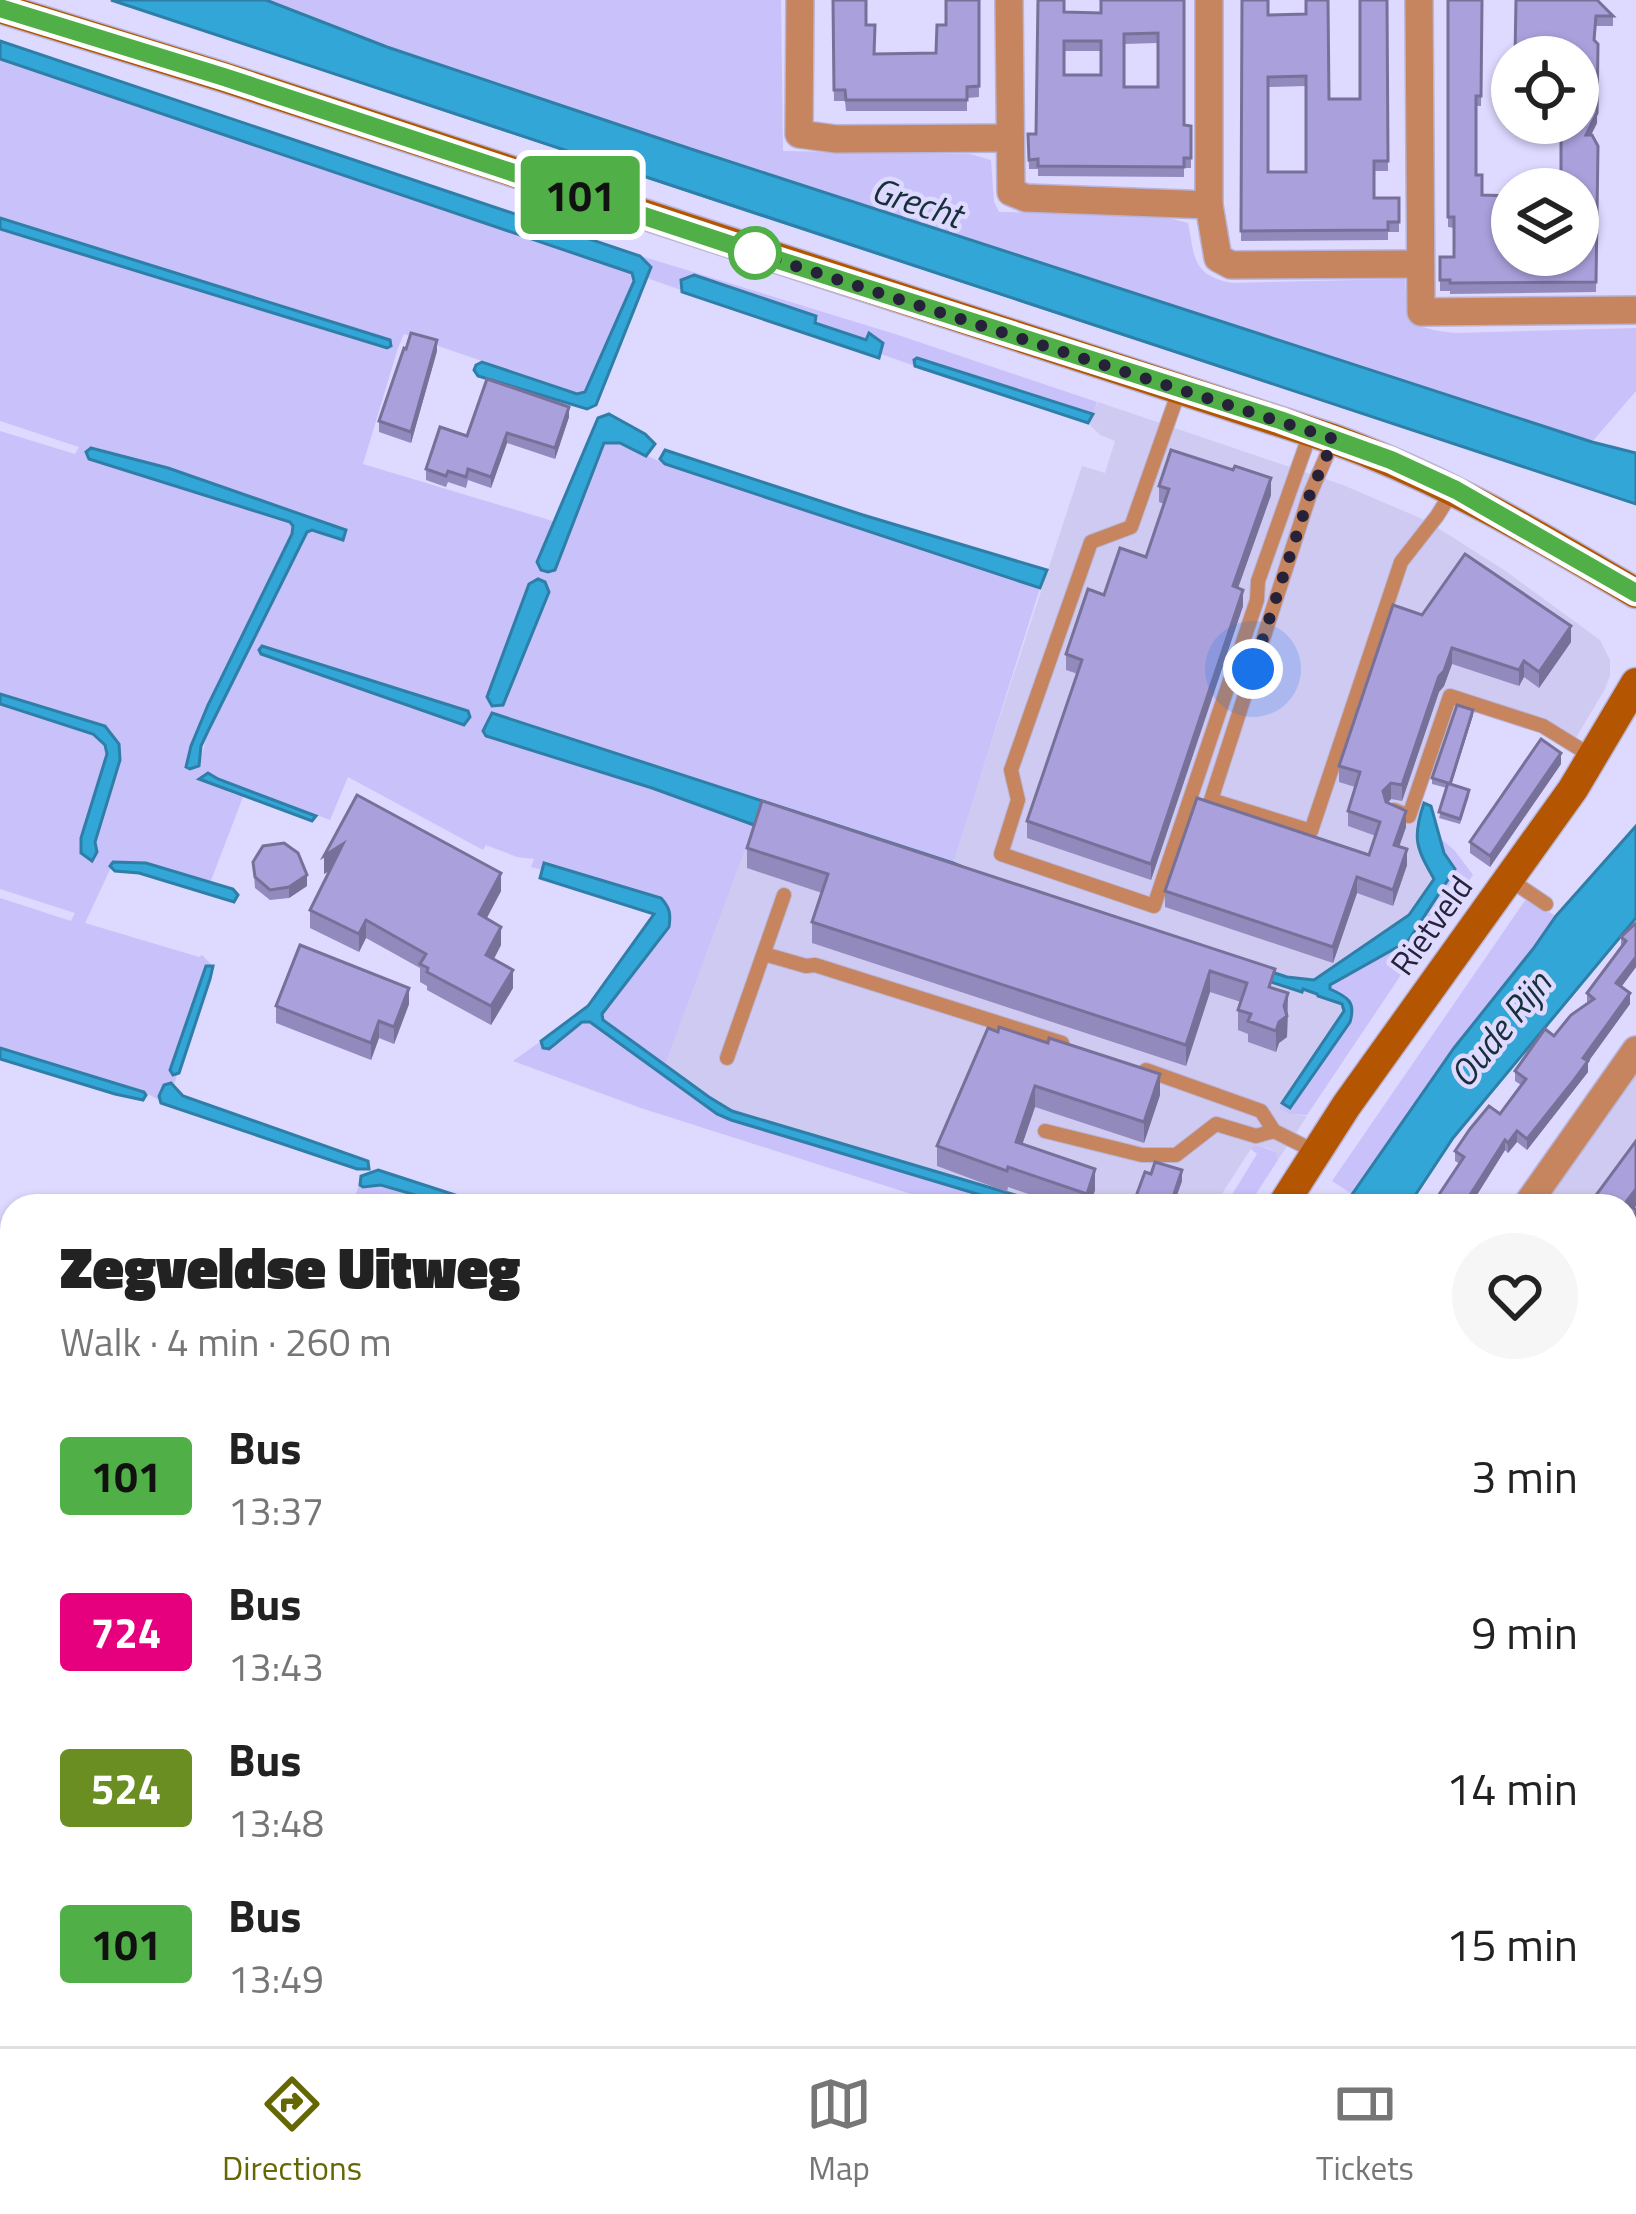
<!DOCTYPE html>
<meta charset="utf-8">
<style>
:root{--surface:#fff;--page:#f6f6f6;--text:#222;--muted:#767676;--line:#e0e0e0;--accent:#656702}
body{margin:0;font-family:"Titillium Web",sans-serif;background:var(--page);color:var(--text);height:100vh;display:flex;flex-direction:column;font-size:45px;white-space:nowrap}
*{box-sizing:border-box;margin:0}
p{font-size:39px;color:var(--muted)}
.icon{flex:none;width:66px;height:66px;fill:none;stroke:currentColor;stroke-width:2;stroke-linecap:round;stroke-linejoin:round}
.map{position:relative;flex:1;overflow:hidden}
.details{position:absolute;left:0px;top:1194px;width:1638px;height:852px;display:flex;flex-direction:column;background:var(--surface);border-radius:36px 36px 0 0;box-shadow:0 3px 9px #0004}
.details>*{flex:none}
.badge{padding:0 24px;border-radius:9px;font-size:42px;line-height:78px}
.tools{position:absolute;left:1491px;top:36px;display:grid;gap:24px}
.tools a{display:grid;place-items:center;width:108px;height:108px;border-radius:50%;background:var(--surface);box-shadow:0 3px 9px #0004;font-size:60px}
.you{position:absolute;width:60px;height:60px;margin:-30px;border:9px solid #fff;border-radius:50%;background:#1a73e8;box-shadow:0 0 0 18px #1a73e833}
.map>.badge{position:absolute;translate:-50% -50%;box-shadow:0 0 0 6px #fff}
.round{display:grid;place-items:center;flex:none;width:126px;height:126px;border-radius:63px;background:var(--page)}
.headline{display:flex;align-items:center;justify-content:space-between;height:204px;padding:0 60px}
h1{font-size:57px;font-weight:800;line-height:90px}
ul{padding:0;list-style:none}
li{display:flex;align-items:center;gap:36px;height:156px;padding:0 60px}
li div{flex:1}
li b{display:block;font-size:45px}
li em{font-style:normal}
li .badge{min-width:132px;font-weight:700;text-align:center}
.menu{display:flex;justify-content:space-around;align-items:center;height:168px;border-top:3px solid var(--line);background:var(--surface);font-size:33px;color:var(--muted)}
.menu a{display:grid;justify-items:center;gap:6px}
.menu .current{color:var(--accent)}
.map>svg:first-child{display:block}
.built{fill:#cfcaf2}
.green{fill:#c9c1f9;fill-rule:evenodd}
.water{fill:#31a6d7;stroke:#2e7ea8;stroke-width:3}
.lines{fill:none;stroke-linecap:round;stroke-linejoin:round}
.lane-casing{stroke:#b9b4d7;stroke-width:16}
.street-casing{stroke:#b9b4d7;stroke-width:30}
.secondary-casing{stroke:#b9b4d7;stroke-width:33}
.lane{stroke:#c6855f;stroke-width:14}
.street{stroke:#c6855f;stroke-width:27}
.secondary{stroke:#b45501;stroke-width:30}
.wall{fill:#928abd;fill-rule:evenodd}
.shaded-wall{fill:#77719a}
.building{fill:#aaa1dc;stroke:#77719a;stroke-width:3;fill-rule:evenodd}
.line-casing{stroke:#fff;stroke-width:27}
.line{stroke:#50af46;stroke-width:18}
.walk{stroke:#262239;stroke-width:12;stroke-dasharray:0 21.6}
.stop-dot{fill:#fff;stroke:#50af46;stroke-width:6}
.labels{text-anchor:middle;stroke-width:9;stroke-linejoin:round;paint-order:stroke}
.street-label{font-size:33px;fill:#262239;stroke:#ded9ff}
.water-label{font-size:36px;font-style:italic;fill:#172f3b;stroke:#ded9ff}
</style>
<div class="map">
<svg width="1636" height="2046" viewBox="0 0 1636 2046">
<rect width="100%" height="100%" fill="#ded9ff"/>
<!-- built -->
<g class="built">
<polygon points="1098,402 1343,485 1427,521 1504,570 1600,640 1610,660 1610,675 1605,689 1568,751 1541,733 1454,706 1422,799 1424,803 1416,827 1418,851 1434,878 1409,915 1315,980 1343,1005 1344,1010 1290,1114 1307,1116 1278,1160 1276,1152 1271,1149 1254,1144 1214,1206 1052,1206 732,1111 665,1065 756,818 947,878 1082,466 1105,473 1115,441 1100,435 1088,423"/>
<polygon points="1636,1061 1636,2046 1307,2046 1306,2034 1626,2034 1626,1206 1537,1206"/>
</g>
<!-- green -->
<g class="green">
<path d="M266,0h515l2,151 187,3 21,6 3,42 5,10 154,2 35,9c7,35 4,52 44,60l173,-4c2,44 7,50 51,54l180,-5v63l-44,51 -901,-293 -304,-102z"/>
<path d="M0,59l633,214 1,8 -49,111 -8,2 -173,-60 -6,14 -35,116 193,58 -19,40 18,8 50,-127h15l45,21 375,124 -87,275 -461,-150 -9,18 271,94 -89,240 -62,-45 -1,-6 60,-76 9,-25 -127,-49 -2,6 -11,-3 3,-8 -17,-2 -31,-12 -3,5 -135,-73 -18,43 -122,-46 20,18 15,5 -33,86 -64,-20h-33l-28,60 114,34 3,-2 11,11h-7l-36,104 3,5h4l-3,10 -3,-2 -12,13v4l-15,-8 -144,-44v-150l71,23 4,-8 -75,-24v-185l93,30 13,11 2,9 -14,92 26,-86 -15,-34 -105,-32v-263l75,23 4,-7 -79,-26v-192l387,119 4,-2 -2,-6 -389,-122zM290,522l53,17 -31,-9 -4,2 -100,199 -9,35 -8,-20 17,-41 84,-171 1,-8zM263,646l204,65 3,6 -7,8 -201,-71 -3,-4z"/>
<polygon points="641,256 898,335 1097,402 1093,414 1090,414 918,358 914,360 915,366 881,354 883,343 869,334 866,341 814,323 816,316 694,275 681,280 681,290 647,278 651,266"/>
<polygon points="1439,837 1455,851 1473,875 1413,957 1307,1115 1290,1114 1279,1108 1282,1103 1289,1107 1350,1022 1345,996 1330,989 1330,985 1407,941 1455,869 1444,853"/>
<polygon points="1526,899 1556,916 1533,949 1489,1004 1352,1194 1332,1181"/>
<polygon points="583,1022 590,1022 717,1114 731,1120 1017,1206 955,1206 908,1193 641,1108 513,1061 541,1041 543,1048"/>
<polygon points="1254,1144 1276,1152 1278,1160 1248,1206 1225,1206 1257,1154 1251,1149"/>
<polygon points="360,1182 363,1187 381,1185 453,1206 359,1206 355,1197"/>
<polygon points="0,1578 12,1583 12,1710 0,1706"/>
<polygon points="47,2034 956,2034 958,2046 43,2046"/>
</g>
<!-- water -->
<g class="water">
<path d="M111,0h155l121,47 304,102 901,293 44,11v51c-509,-167 -1018,-333 -1525,-504z"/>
<polygon points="0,41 640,256 651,267 596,405 587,409 478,376 474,370 476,365 482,362 577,394 585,392 634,281 632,273 0,59"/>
<polygon points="0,218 390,340 391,346 387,348 0,229"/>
<polygon points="694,275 816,316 815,323 866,340 869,333 883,343 879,358 682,292 681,280"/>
<polygon points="917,358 1093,414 1088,423 915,366 914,360"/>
<polygon points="609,414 645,434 655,444 646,456 620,443 604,443 555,570 548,572 541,570 537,562 598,418"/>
<polygon points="91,448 168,468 346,530 343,540 312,530 307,532 208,731 201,746 199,766 190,769 186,767 191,746 208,705 292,534 293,526 290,522 89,459 86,452"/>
<polygon points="665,450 863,515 1047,570 1040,588 665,464 660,459"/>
<polygon points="538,579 545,582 549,592 503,705 492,706 487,697 529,584"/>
<polygon points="262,646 468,711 470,717 464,725 261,654 259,650"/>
<polygon points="0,694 105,726 119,744 120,760 95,842 97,852 92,861 81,853 81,838 107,754 105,745 93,734 0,704"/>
<path d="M492,713l461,150 33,14 301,100 27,3 95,-65 25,-36c-18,-31 -22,-41 -10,-76l7,3 13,47 11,16 -47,72 -78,44v4c18,8 26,13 20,33l-60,86 -8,-5 62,-92 -2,-7 -24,-8 -1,-2 -14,-5 -1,3 -545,-174 -3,7 -102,-37 -166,-52 -3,-5z"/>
<polygon points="208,773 218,779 316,816 312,821 199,779"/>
<polygon points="1636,826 1636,918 1453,1138 1408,1206 1344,1206 1454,1048 1533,949 1556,916"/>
<polygon points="113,862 146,863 233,889 238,895 234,902 139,873 115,871 110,866"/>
<path d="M544,863l117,35c9,10 10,16 8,29l-67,87 1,6 106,77 23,14 320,95h-35l-286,-86 -14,-6 -127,-92h-8l-33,27 -6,-1 -2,-7 47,-35 66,-92 -114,-36z"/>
<polygon points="206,966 213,966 210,979 179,1073 173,1075 170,1070"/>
<polygon points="0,1048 144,1092 146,1095 143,1100 115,1094 0,1059"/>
<polygon points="171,1083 183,1096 368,1161 369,1169 357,1169 161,1103 159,1096 164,1085"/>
<polygon points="378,1170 489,1206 453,1206 381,1185 363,1187 360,1185 361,1176"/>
</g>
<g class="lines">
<defs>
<g id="lane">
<polyline points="1180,388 1131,527 1091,542 1011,770 1018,800 1001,854 1154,906 1257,600 1258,581 1311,431"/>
<polyline points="1333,441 1310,494 1211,800 1311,831 1401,562 1437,516 1454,489"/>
<polyline points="1394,810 1409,816 1450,696 1543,726 1593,757"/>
<polyline points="1509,879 1546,904"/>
<polyline points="764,954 806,966 815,965 1062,1043"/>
<polyline points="727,1058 784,895"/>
<polyline points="1146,1070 1261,1111 1274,1131 1316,1152"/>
<polyline points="1045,1131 1142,1155 1176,1155 1216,1124 1256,1136 1274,1131"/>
</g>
<g id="street">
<polyline points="800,0 799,134 836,139 1010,138"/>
<polyline points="1009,0 1011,192 1026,198 1209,205"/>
<polyline points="1209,0 1209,205 1218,258 1231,265 1420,264"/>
<polyline points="1419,0 1421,312 1636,310"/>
<polyline points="1526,1206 1636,1050"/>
<polyline points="1626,2005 1636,1947"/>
<polyline points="1619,2046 1621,2034"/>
</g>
<g id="secondary">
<path d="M0,8l223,69 1110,362c110,40 203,95 303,154"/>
<polyline points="1282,1206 1346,1106 1573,789 1636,683"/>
<polyline points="1626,1597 1636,1599"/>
<polyline points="1295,2034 1296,2046"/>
<polyline points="1009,2046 1009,2034"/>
</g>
</defs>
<!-- lane casing -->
<use href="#lane" class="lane-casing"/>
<!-- street casing -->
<use href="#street" class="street-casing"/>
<!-- secondary casing -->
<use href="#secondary" class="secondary-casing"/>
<!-- lane -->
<use href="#lane" class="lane"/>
<!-- street -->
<use href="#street" class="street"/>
<!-- secondary -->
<use href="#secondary" class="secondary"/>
</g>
<!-- wall -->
<g class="wall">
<polygon points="833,0 866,25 874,54 936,53 946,25 979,0 979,97 967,98 967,111 846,111 845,101 834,101"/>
<path d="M1184,0v125l7,1v42h-7v9l-146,-1v-7h-9l-1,-35h8l28,-122 37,1zM1158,43v44h-34v-43zM1064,51h37v24h-37z"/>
<path d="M1242,0l26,15 61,84h31l27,-99 1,171h-14v27h25v34h-11v8l-147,1zM1306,86v86h-38v-85z"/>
<polygon points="1448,0 1482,0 1481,106 1476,106 1476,175 1482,195 1512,255 1578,255 1571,135 1578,57 1516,0 1613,16 1613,26 1596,26 1595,40 1598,44 1597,123 1591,135 1598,146 1596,292 1450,294 1450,291 1440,291 1440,257 1454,257 1454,228 1448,227"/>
<polygon points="437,351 411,443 379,432 379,421"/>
<polygon points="569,417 555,459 507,443 491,488 468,480 466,488 448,482 446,487 426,480 426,469 467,436"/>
<polygon points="1159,486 1271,495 1238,588 1243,606 1151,880 1027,838 1027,821 1078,674 1066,670 1066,654 1104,595 1146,557 1164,504 1159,502"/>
<polygon points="1422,615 1571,642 1539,688 1524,677 1519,686 1452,664 1444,686 1439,692 1402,801 1391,799 1388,803 1406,827 1399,847 1407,865 1393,906 1357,893 1333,963 1165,907 1165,891 1369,855 1376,836 1348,826 1348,811 1355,787 1339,782 1339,766"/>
<polygon points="1473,715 1451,784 1469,796 1460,824 1439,818 1447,788 1432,784 1432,778"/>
<polygon points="1561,764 1490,867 1470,853 1470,842"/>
<polygon points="747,848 1275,989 1288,1014 1287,1037 1279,1043 1276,1052 1248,1042 1248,1034 1238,1030 1238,1010 1241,1002 1210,992 1186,1066 812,943 812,922 822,893 747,868"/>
<polygon points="324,856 501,891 486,919 501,945 494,959 513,988 491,1025 427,990 427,986 420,982 420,968 366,938 359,952 310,928 310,910 329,871 324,874"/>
<polygon points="253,862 307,886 289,898 270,900 255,888"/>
<polygon points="1636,923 1636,967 1621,987 1630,1004 1588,1062 1588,1072 1527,1150 1517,1142 1508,1153 1505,1150 1470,1206 1423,1206 1434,1202 1460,1164 1455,1161 1455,1151 1500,1114 1521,1085 1515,1081 1515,1071 1554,1036 1587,1003 1587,993 1621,947 1621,937"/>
<polygon points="409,1004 394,1044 379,1038 371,1060 276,1023 276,1006"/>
<polygon points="988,1028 1160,1095 1144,1143 1035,1107 1022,1144 1095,1190 1090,1206 1063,1206 1008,1187 1007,1192 937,1166 937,1146"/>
<polygon points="1182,1181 1173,1206 1135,1206 1135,1199"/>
<polygon points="1626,1206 1636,1210 1636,1539 1626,1533"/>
<polygon points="1626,1668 1636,1669 1633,1744 1626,1743"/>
<polygon points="12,1792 12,1862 9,1872 0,1869 0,1813"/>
<polygon points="0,1905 12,1908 12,1998 4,1996 4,1991 0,1990"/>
</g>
<!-- shaded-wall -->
<g class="shaded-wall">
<polygon points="1597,113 1597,123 1586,145 1586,135"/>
<polygon points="437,340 437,351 411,443 411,432"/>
<polygon points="569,407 569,417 555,459 555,448"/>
<polygon points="507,433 507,443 491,488 491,477"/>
<polygon points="1271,478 1271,495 1233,602 1233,586"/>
<polygon points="1243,590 1243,606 1151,880 1151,864"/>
<polygon points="1571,626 1571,642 1539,688 1539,672"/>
<polygon points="1452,648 1452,664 1444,686 1439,692 1402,801 1402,785 1439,676"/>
<polygon points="1524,661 1524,677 1519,686 1519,670"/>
<polygon points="1473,710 1473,715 1450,789 1450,784"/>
<polygon points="1561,753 1561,764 1490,867 1490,856"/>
<polygon points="1391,783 1391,799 1383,807 1383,791"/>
<polygon points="1406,811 1406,827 1394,861 1394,845"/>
<polygon points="343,844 343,862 324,874 324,856"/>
<polygon points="1407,849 1407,865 1393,906 1393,890"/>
<polygon points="501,873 501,891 479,933 479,914"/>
<polygon points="307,875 307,886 289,898 289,887"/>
<polygon points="1357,877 1357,893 1333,963 1333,947"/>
<polygon points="366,920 366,938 359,952 359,934"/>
<polygon points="501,927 501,945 486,973 486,955"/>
<polygon points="1636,957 1636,967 1616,994 1616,983"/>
<polygon points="513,970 513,988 491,1025 491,1006"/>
<polygon points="1210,971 1210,992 1186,1066 1186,1045"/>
<polygon points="409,988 409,1004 394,1044 394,1027"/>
<polygon points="1288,993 1287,1037 1279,1043 1276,1052 1276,1031"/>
<polygon points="1630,993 1630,1004 1588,1062 1588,1072 1527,1150 1527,1139"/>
<polygon points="379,1021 379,1038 371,1060 371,1043"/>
<polygon points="1160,1074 1160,1095 1144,1143 1144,1122"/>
<polygon points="1035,1086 1035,1107 1016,1163 1016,1142"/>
<polygon points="1517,1131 1517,1142 1508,1153 1508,1143"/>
<polygon points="1505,1140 1505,1150 1470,1206 1463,1206"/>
<polygon points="1095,1169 1095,1190 1090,1206 1087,1206 1087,1194"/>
<polygon points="1182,1170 1182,1181 1173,1206 1170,1206"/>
<polygon points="1636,1189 1636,1206 1626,1219 1626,1202"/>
</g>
<!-- building -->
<g class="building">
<polygon points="833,0 866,0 866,25 875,25 874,54 936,53 937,25 946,25 946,0 979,0 979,86 967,87 967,100 846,100 845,90 834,90"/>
<path d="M1038,0h26v12l37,1v-13h83v125l7,1v32h-7v9l-146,-1v-7l-9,1 -1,-26h8zM1158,33v54h-34v-53zM1064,41h37v34h-37z"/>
<path d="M1242,0h26v15l38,-1v-14h22l1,99h31v-99h27l1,161h-14v37h25v24h-11v8l-147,1zM1306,76v96h-38v-95z"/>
<polygon points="1448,0 1482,0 1481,96 1476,96 1476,175 1482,175 1482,195 1512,196 1512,255 1578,255 1578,189 1561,189 1561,135 1571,135 1571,123 1578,123 1578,57 1515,57 1516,0 1597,0 1613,16 1596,16 1594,40 1598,44 1597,113 1586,135 1592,135 1598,146 1596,282 1450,283 1450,280 1440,280 1440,257 1454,257 1454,217 1448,217"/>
<polygon points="411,333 437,340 411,432 379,421 404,348 406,349"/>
<polygon points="487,379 569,407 555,448 507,433 491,477 468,469 466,477 448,471 446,476 426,469 440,427 467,436"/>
<polygon points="1171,450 1233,470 1235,466 1271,478 1233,586 1243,590 1151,864 1027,821 1082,660 1066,654 1088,589 1104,595 1120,548 1146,557 1169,489 1159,486"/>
<polygon points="1465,554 1571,626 1539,672 1524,661 1519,670 1452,648 1444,671 1439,676 1402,785 1391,783 1383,791 1386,802 1406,811 1394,845 1407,849 1393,890 1357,877 1333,947 1165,891 1197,798 1369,855 1380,822 1348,811 1360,772 1339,766 1393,605 1422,615"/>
<polygon points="1457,705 1473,710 1450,784 1469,790 1460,819 1439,812 1448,783 1432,778"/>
<polygon points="1541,739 1561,753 1490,856 1470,842"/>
<polygon points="357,795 501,873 479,914 501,927 486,955 513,970 491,1006 427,972 428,968 420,964 426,954 366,920 359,934 310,910 343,844 324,856"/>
<polygon points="762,801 1275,969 1269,987 1288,993 1284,1006 1287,1016 1279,1022 1276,1031 1248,1021 1251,1014 1238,1010 1247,983 1210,971 1186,1045 812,922 828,874 747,848"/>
<polygon points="284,843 298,853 307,875 289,887 270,890 255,877 253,862 263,846"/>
<polygon points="1636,923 1636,957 1616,983 1630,993 1583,1058 1588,1061 1574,1080 1527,1139 1517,1131 1508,1143 1505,1140 1463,1206 1423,1206 1427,1198 1434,1202 1464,1157 1455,1151 1470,1129 1489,1106 1500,1114 1526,1079 1515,1071 1545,1029 1554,1036 1571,1015 1594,999 1587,993 1626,941 1621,937"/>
<polygon points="300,945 409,988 394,1027 379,1021 371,1043 276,1006"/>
<polygon points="999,1027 1048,1043 1049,1038 1160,1074 1144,1122 1035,1086 1016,1142 1095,1169 1087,1194 1008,1167 1007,1171 937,1146 988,1028 998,1032"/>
<polygon points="1636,1141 1636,1189 1626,1202 1636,1210 1636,1523 1626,1516 1626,1206 1588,1206"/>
<polygon points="1155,1162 1182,1170 1170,1206 1155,1206 1135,1199 1145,1172 1151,1174"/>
<polygon points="1626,1668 1636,1669 1636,1695 1633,1727 1626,1727"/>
<polygon points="7,1790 12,1792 12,1851 9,1861 0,1858 0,1813"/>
<polygon points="0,1905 12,1908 12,1984 4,1982 5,1977 0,1976"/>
<polygon points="1207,2034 1249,2034 1249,2036 1253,2036 1253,2046 1207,2046"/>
<polygon points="1370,2034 1596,2034 1594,2046 1369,2046"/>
</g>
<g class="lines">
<defs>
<polyline id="line" points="0,8 224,77 753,252 1280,420 1391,460 1456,490 1636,593"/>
</defs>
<!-- line casing -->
<use href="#line" class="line-casing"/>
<!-- line -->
<use href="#line" class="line"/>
<!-- walk -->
<polyline class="walk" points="755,253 1334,439 1310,494 1253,669"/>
</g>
<!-- markers -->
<circle class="stop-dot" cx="755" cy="253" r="24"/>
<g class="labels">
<!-- street labels -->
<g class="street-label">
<text transform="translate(1431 925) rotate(-54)" y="12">Rietveld</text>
</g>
<!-- water labels -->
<g class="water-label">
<text transform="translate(917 202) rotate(18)" y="13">Grecht</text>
<text transform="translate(1500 1029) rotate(-51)" y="13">Oude Rijn</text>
</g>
</g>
</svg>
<div class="tools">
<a><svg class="icon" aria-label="locate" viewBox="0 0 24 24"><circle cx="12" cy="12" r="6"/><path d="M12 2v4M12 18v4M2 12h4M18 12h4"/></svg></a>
<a><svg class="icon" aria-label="layers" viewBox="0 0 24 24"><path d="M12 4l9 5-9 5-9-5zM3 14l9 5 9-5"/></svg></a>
</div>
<div class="you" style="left:1253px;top:669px"></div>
<b class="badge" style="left:580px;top:195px;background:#50af46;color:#111">101</b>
<section class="details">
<div class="headline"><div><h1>Zegveldse Uitweg</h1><p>Walk · 4 min · 260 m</p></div><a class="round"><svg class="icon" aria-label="heart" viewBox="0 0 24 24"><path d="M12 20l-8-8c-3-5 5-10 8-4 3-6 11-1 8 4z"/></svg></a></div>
<ul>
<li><span class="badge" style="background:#50af46;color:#111">101</span><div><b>Bus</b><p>13:37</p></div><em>3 min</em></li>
<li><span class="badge" style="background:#e6007e;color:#fff">724</span><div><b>Bus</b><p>13:43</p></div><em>9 min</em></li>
<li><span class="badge" style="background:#6b8e23;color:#fff">524</span><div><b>Bus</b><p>13:48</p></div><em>14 min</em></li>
<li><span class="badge" style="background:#50af46;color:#111">101</span><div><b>Bus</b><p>13:49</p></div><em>15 min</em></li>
</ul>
</section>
</div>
<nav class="menu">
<a class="current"><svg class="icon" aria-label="directions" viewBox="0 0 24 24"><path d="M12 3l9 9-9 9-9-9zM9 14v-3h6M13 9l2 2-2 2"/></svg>Directions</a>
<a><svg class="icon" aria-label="map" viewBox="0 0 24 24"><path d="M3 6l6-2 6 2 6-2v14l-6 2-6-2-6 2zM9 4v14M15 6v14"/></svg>Map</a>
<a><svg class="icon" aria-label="tickets" viewBox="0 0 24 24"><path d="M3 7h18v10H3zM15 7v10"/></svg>Tickets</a>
</nav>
